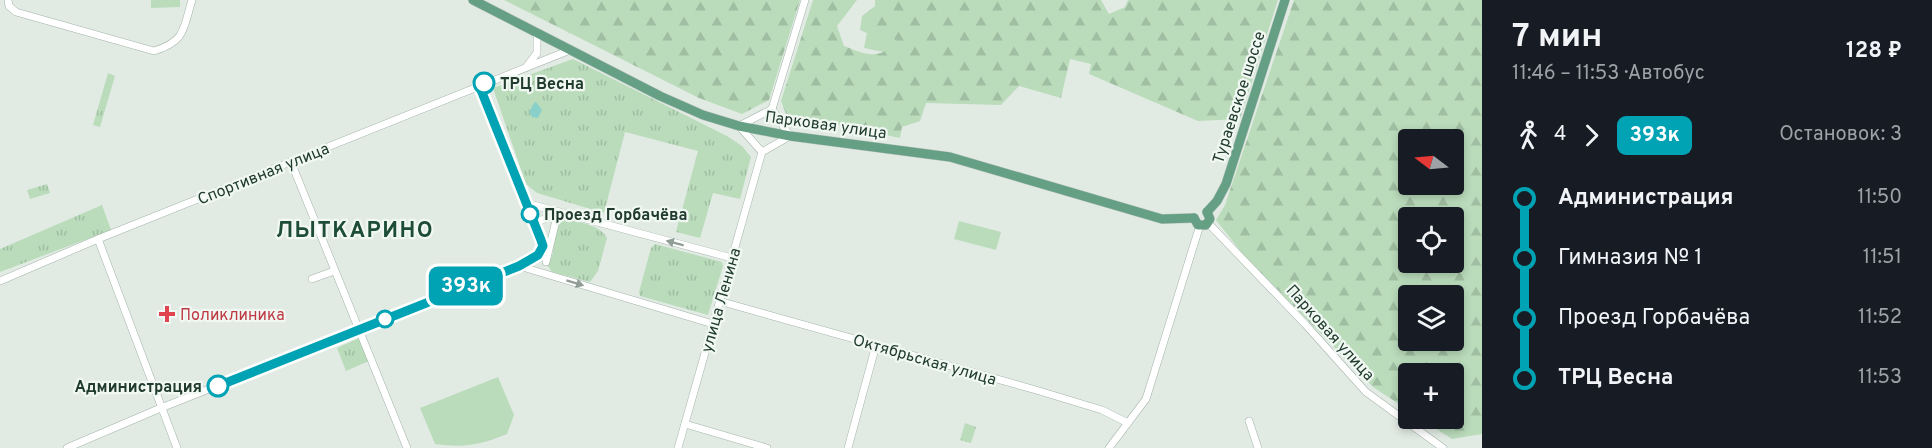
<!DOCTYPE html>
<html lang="ru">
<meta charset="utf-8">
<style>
:root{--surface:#171b24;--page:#242831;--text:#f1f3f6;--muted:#9ea1a6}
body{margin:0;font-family:Overpass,sans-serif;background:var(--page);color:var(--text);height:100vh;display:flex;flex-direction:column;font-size:22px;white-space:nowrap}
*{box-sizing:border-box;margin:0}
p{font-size:20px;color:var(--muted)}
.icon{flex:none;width:33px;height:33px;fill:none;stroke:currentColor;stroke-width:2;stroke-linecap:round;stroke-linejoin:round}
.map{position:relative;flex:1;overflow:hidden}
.drawer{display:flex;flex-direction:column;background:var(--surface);width:450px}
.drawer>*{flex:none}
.badge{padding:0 12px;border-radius:9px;font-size:21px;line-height:39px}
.needle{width:39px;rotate:286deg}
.buttons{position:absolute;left:1398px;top:129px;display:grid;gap:12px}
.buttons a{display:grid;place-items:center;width:66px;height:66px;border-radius:6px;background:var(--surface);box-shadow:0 3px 9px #0003;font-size:30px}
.map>.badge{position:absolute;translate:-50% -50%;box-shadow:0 0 0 3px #fff}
.legs{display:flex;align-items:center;gap:9px;height:66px;padding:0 30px;font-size:20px}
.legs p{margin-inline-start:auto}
.head{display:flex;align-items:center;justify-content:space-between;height:102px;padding:0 30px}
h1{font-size:33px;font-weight:700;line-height:45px}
ul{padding:0 30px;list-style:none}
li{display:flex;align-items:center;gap:21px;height:60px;font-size:22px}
li i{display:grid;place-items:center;width:9px;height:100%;margin:0 8px;background:currentColor}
li i::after{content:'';width:15px;height:15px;margin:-8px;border:4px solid;border-radius:50%;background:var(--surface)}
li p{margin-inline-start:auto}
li:first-child i{background:linear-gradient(#0000 50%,currentColor 0)}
li:last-child i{background:linear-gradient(currentColor 50%,#0000 0)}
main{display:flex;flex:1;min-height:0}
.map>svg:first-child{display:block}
.green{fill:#badcbb}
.forest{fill:url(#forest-firs);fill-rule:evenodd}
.park{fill:url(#park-tufts)}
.water{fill:#89d0cb}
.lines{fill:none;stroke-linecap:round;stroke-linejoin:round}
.minor-casing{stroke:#a4b3aa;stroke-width:8}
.major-casing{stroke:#c1c8c5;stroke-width:10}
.minor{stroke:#fff;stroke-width:7}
.major{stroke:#66a084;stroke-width:9}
.oneway{fill:#909e97}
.line-1-casing{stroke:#fff;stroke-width:14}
.line-1{stroke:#00a3b4;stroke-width:9}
.stop-1-dot{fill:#fff;stroke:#00a3b4;stroke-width:3}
.health-dot{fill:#e0444e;stroke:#f1f8f3;stroke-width:2}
.labels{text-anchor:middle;stroke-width:4.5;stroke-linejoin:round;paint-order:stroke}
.stop-label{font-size:16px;font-weight:bold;fill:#213c2f;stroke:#f1f8f3;text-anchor:start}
.street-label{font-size:16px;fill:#213c2f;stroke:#f1f8f3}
.health-label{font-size:16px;fill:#be3a42;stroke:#f1f8f3;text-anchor:start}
.district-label{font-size:22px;font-weight:bold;letter-spacing:1.5px;fill:#1e4d37;stroke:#f1f8f3}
</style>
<main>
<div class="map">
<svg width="1482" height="448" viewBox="0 0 1482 448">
<defs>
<pattern id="forest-firs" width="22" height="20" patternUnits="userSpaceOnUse" patternTransform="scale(1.5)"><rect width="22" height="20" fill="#badcbb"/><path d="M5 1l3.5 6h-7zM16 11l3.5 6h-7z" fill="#a0bea1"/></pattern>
<pattern id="park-tufts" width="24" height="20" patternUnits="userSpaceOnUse" patternTransform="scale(1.5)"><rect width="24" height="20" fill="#badcbb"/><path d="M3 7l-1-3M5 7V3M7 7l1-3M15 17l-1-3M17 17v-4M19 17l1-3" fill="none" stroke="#a0bea1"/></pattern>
</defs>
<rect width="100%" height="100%" fill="#e1ebe4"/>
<!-- green -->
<g class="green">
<polygon points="151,0 180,0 180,7 151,8"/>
<polygon points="868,27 902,34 898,55 864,48"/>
<polygon points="959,221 1001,232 996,250 954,239"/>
<path d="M498,377l16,38 -7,19c-27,11 -43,14 -72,10l-15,-36z"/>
</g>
<!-- forest -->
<g class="forest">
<polygon points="504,0 800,0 769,100 742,114 699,98"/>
<path d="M813,0h44l-20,26 7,20c21,8 35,15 52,-4l-2,-5 -21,-9 -6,5 -7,-3 2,-14 13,-10v-6h226l8,14 16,-7 3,-7h150l-38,119 -42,2 -109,-47 2,-10 -21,-5 -9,39 -42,-12 -18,19 -75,-2 -6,18 -18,6 -2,11 -114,-24 -5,-13z"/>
<path d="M1294,0h188v434l-30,5 -31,-20 33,-1v-44h-46v36l-35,-23 -131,-134 -26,-33 9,-15zM1408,140h46v44h-46zM1408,218h46v44h-46zM1408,296h46v44h-46z"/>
</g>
<!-- park -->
<g class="park">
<polygon points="573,59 727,136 742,146 751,157 740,199 713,193 700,238 676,232 698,151 625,132 604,213 537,193 526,184 493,88"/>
<polygon points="108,73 115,76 100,127 93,125"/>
<polygon points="47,184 50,193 30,199 27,190"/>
<polygon points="102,205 111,230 0,272 0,249"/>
<path d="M566,219c13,4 34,5 41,19l-9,33 -8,11 -38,-10 -4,-6 5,-13 1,-24 3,-7z"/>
<polygon points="655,244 722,262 723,266 708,315 640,296 639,292 651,248"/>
<polygon points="359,338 369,361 346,371 337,348"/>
<polygon points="965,423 976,427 971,443 960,440"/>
</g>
<!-- water -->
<polygon class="water" points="536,102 542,110 538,118 532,117 529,112 534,103"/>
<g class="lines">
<defs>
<g id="minor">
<path d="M8,0l1,6 7,6 138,39c32,-10 29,-22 38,-51"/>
<polyline points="527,66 537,53 537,33"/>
<polyline points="762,152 739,126 772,109 805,0"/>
<polyline points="291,162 407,448"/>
<polyline points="526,203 732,258"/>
<polyline points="1208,223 1305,324 1366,392 1443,448"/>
<polyline points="534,224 558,212"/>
<polyline points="98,239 177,448"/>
<polyline points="546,262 558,212"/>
<polyline points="519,266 713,324"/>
<polyline points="312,279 334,271"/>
<polyline points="0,281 98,239 570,50"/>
<polyline points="719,301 1036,390 1102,410 1128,423"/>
<polyline points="1249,421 1258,448"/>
<polyline points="685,424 767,448"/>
<polyline points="67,448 156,410 519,266 538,255 542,246 541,240 479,85"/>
<polyline points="678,448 762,152 790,136 772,109"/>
<polyline points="848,448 876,345"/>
<polyline points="1109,448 1146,399 1200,225"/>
</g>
<g id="major">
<polyline points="473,0 660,96 703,115 739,126 790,136 950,157 1162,219 1194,218"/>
<polyline points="1207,212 1217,201 1226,184 1285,0"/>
<polyline points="1194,218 1198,225 1206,225 1210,219 1207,212"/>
</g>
</defs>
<!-- minor casing -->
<use href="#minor" class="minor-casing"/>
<!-- major casing -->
<use href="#major" class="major-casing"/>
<!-- minor -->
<use href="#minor" class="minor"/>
<!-- major -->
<use href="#major" class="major"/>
</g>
<!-- one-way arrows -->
<defs><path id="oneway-solid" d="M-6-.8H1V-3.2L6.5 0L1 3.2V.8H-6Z" transform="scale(1.5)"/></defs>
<g class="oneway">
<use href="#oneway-solid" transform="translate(675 243) rotate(-165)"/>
<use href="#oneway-solid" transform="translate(575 283) rotate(17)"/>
</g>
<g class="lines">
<defs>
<polyline id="line-1" points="218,386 519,266 538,255 543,246 541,240 479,85 484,83"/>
</defs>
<!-- line-1 casing -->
<use href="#line-1" class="line-1-casing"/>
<!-- line-1 -->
<use href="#line-1" class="line-1"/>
</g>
<!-- markers -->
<g class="stop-1-dot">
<circle cx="484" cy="83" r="10"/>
<circle cx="530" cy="214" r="8"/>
<circle cx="385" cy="319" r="8"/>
<circle cx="218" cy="386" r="10"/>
</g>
<path class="health-dot" d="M164 305h6v6h6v6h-6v6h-6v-6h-6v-6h6z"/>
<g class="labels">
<!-- stop labels -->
<g class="stop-label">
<text x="500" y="89">ТРЦ Весна</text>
<text x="544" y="220">Проезд Горбачёва</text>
<text x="202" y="392" text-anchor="end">Администрация</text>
</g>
<!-- street labels -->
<g class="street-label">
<text transform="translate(1238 97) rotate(-72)" y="6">Тураевское шоссе</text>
<text transform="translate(826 124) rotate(8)" y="6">Парковая улица</text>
<text transform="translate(263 173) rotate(-22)" y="6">Спортивная улица</text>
<text transform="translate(720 300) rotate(-74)" y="6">улица Ленина</text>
<text transform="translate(1331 332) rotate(48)" y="6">Парковая улица</text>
<text transform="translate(925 359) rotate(16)" y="6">Октябрьская улица</text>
</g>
<!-- health labels -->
<g class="health-label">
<text x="180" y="320">Поликлиника</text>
</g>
<!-- district labels -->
<g class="district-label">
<text x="355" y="237">ЛЫТКАРИНО</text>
</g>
</g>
</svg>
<div class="buttons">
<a><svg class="needle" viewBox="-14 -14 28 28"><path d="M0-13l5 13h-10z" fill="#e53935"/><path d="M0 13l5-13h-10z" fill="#9ea1a6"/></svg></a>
<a><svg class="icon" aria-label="locate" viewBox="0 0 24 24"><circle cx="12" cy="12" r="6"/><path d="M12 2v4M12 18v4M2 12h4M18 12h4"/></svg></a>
<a><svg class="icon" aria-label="layers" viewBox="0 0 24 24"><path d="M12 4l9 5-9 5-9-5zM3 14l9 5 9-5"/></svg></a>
<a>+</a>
</div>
<b class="badge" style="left:466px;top:286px;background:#00a3b4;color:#fff">393к</b>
</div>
<section class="drawer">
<div class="head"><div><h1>7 мин</h1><p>11:46 – 11:53 · Автобус</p></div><b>128 ₽</b></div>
<div class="legs"><svg class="icon" aria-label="walk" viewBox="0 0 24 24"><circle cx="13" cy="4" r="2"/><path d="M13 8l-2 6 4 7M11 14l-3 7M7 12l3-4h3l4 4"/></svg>4<svg class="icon" aria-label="forward" viewBox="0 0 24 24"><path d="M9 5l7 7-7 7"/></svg><b class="badge" style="background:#00a3b4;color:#fff">393к</b><p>Остановок: 3</p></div>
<ul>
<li><i style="color:#00a3b4"></i><b>Администрация</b><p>11:50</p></li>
<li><i style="color:#00a3b4"></i><span>Гимназия № 1</span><p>11:51</p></li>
<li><i style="color:#00a3b4"></i><span>Проезд Горбачёва</span><p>11:52</p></li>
<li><i style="color:#00a3b4"></i><b>ТРЦ Весна</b><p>11:53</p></li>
</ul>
</section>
</main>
